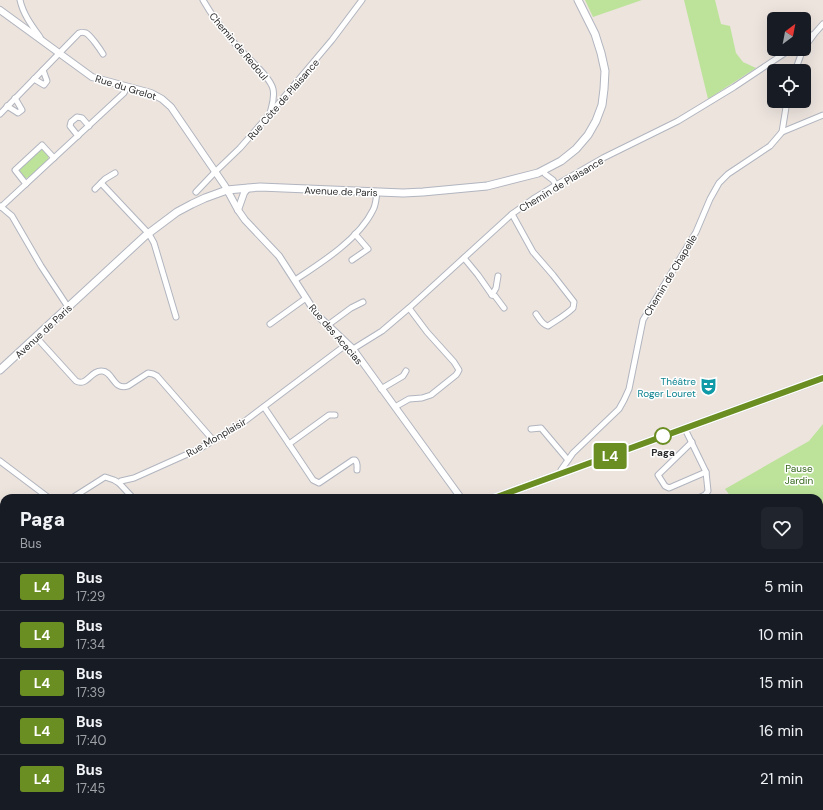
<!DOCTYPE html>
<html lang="fr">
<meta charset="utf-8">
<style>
:root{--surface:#171b24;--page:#20242c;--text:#f1f3f6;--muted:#9ea1a6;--line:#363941}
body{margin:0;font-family:"DM Sans",sans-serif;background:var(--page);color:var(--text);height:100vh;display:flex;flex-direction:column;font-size:15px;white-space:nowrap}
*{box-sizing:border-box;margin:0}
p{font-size:13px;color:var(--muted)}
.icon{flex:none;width:22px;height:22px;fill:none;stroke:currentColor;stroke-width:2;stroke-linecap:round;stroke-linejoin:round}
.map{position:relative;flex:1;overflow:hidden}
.details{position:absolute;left:0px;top:494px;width:823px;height:316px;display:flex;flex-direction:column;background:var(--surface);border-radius:12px 12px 0 0;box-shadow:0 4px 16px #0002}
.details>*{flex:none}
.badge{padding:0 8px;border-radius:3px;font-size:14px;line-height:26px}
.needle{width:26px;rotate:32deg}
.tools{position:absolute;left:767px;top:12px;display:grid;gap:8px}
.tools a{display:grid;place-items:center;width:44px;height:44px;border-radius:6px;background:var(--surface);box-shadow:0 4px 16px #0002;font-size:20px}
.map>.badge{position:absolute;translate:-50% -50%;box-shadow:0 0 0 2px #fff}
.round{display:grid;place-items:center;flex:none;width:42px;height:42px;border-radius:6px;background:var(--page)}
.summary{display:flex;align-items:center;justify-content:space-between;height:68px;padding:0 20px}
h1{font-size:19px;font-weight:800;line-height:30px}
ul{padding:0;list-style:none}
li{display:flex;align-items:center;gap:12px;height:48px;padding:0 20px;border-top:1px solid var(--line)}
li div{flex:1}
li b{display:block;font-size:15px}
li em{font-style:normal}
li .badge{min-width:44px;font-weight:700;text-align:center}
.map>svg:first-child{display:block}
.green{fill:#bde39b}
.cemetery{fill:#cad6b5}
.pitch{fill:#d2ea97}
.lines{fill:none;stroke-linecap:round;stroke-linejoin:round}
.minor-casing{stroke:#b1b5bf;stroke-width:7}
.tertiary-casing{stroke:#b1b5bf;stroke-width:8}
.secondary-casing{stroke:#b1b5bf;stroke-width:9}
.minor{stroke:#fff;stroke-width:5}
.tertiary{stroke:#fff;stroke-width:6}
.secondary{stroke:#fff;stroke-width:7}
.line-casing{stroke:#fff;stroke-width:9}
.line{stroke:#6b8e23;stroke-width:6}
.stop-dot{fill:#fff;stroke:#6b8e23;stroke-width:2}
.labels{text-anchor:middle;stroke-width:3;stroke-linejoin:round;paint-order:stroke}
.street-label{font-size:10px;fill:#2b2b2b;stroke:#fff}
.culture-label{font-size:10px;fill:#0d838f;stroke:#fff;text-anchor:end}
.stop-label{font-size:10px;font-weight:bold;fill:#2b2b2b;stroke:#fff}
.park-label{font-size:10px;fill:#36681b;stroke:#fff}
</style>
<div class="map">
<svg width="823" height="810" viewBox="0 0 823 810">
<rect width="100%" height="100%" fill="#ede4de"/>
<!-- green -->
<g class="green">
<polygon points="585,0 642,0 593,17"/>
<polygon points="684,0 715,0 721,24 730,26 736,53 743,62 756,68 708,99"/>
<path d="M41,150h3l5,5 -1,5c-4,4 -18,20 -24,18 -1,-1 -3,-3 -5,-5l1,-5 19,-17z"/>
<polygon points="823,424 823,513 819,515 819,498 732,498 725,489 809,441"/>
<polygon points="584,806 624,806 627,810 583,810 585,809"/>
</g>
<!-- cemetery -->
<polygon class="cemetery" points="4,728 4,806 120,806 116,810 0,810 0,729 1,730"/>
<!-- pitch -->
<g class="pitch">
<polygon points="823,513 823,607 819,602 819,515"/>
<polygon points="346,806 398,806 392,810 340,810"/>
</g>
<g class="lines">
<defs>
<g id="minor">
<path d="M20,0c3,14 12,26 20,37"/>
<path d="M203,0c9,16 20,30 33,45 9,11 34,31 37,44 2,9 -1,16 -3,24"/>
<polyline points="804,40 812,35"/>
<polyline points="804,48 815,33 823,24"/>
<polyline points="795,71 803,49"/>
<polyline points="34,79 44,85 47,81 43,70"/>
<polyline points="7,106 18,113 22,110 15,98"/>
<path d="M0,114l79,-81c3,-1 3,-1 7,0 5,3 14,16 17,21"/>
<polyline points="782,132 823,115"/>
<polyline points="78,136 70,126 71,122 77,117 82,118 89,126"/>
<polyline points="544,170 545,174 553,180 556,185"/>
<polyline points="101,183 149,234 154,243 176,317"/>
<polyline points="26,184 15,170 42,145 54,158"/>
<polyline points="95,189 105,179 115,173"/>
<polyline points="196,192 215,172 240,148 268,116 332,40 362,0"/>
<polyline points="0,206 12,216 41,266 68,307"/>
<polyline points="1,207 124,93 127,87"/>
<path d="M512,214l21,38 20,23 21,27 -1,6c-7,7 -16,12 -25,18 -6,-1 -9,-8 -12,-12"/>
<polyline points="464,258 478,275 492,295 496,288 498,276"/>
<polyline points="352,260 368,249 355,234"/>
<path d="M295,280c26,-17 64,-41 78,-70 3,-5 3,-12 4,-18"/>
<polyline points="492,295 495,296 504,308"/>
<polyline points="270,324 306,298"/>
<polyline points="328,325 351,308 363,302"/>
<path d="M36,337l40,44c11,6 15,-11 26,-10 11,0 11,20 26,15l20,-13 5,1 4,2 56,64"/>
<polyline points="353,349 382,331 409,308 512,214 533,199 556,185 603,158 678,121 734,87 791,49"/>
<polyline points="381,389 403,376 406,371"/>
<polyline points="264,407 289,444 329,415 335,415"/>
<polyline points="395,407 409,399 422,398 431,395 456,375 458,372 459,370 454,362 427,332 409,308"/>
<polyline points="531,429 541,428 568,460"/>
<polyline points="685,429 706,472 708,491 705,495 698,498"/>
<polyline points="692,442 658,475 665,486 669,488 706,472"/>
<path d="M289,444l24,36 6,3 34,-23h2c3,3 2,6 2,10"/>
<polyline points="0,461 49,498"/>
<polyline points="560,474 561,470 573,453 619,409 624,400 629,389 643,320 649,310 696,232 710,199 719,183 728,174 770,146 782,132 787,101"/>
<polyline points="119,483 133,498"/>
<polyline points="72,498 105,477 114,480 119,483 121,481 134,478 201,448 245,421 347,344"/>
<polyline points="0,552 4,549"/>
<polyline points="0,621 4,625"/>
<polyline points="0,641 4,638"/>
<polyline points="819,689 823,687"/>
<polyline points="670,806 676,810"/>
<polyline points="120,810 124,806"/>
<polyline points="486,810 492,806"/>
</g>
<g id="tertiary">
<polyline points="0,10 92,77 151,93 162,99 171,107 225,186 238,210 245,220 279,256 317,315 353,349 461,498"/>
<polyline points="238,210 244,193 248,188"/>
<polyline points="645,806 646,810"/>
</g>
<g id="secondary">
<polyline points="0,370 145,236 177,212 192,204 205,198 227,190 260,187 403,193 423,192 487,186 538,173 561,161 576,149 588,135 596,121 602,105 604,89 605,71 601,53 595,34 578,0"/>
<polyline points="494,498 823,378"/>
<polyline points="0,678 4,677"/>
</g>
</defs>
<!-- minor casing -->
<use href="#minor" class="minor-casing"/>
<!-- tertiary casing -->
<use href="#tertiary" class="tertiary-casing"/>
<!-- secondary casing -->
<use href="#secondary" class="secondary-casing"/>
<!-- minor -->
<use href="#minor" class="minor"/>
<!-- tertiary -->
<use href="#tertiary" class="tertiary"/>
<!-- secondary -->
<use href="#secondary" class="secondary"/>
</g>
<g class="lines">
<defs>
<polyline id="line" points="494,498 823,378"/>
</defs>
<!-- line casing -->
<use href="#line" class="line-casing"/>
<!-- line -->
<use href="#line" class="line"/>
</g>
<!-- icons -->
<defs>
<symbol id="theatre-bare" viewBox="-9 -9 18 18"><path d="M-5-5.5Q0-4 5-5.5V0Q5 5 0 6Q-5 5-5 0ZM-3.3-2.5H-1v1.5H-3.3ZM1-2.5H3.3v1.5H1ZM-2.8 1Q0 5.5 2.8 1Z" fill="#0f9aa8" stroke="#fff" stroke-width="2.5" paint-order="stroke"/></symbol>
</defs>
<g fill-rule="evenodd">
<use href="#theatre-bare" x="696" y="374" width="25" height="25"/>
</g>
<!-- markers -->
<circle class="stop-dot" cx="663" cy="436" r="8"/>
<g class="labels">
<!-- street labels -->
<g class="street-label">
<text transform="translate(239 46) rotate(50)" y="4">Chemin de Redoul</text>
<text transform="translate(126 87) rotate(17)" y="4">Rue du Grelot</text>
<text transform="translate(283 99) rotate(-49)" y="4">Rue Côte de Plaisance</text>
<text transform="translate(561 184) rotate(-31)" y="4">Chemin de Plaisance</text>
<text transform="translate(341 191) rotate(2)" y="4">Avenue de Paris</text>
<text transform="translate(670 275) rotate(-59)" y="4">Chemin de Chapelle</text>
<text transform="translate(43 331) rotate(-43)" y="4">Avenue de Paris</text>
<text transform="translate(336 334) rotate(49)" y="4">Rue des Acacias</text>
<text transform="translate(216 437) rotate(-30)" y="4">Rue Monplaisir</text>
</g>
<!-- culture labels -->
<g class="culture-label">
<text x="696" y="385">Théâtre<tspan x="696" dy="12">Roger Louret</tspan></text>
</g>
<!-- stop labels -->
<g class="stop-label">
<text x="663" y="456">Paga</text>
</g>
<!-- park labels -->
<g class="park-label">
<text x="799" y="472">Pause<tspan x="799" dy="12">Jardin</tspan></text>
</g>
</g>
</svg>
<div class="tools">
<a><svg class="needle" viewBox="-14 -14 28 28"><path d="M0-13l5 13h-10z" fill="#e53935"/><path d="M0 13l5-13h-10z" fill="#9ea1a6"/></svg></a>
<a><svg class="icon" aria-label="locate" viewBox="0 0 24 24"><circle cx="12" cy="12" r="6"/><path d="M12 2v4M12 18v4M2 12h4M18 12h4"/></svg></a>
</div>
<b class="badge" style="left:610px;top:456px;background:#6b8e23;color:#fff">L4</b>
<section class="details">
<div class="summary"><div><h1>Paga</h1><p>Bus</p></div><a class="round"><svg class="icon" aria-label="heart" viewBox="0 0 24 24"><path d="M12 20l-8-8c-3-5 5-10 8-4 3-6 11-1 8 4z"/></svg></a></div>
<ul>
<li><span class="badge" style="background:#6b8e23;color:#fff">L4</span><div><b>Bus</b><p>17:29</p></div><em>5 min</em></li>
<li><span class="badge" style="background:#6b8e23;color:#fff">L4</span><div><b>Bus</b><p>17:34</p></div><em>10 min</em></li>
<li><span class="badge" style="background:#6b8e23;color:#fff">L4</span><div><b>Bus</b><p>17:39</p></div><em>15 min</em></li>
<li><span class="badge" style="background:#6b8e23;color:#fff">L4</span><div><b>Bus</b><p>17:40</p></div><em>16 min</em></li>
<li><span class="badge" style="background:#6b8e23;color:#fff">L4</span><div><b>Bus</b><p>17:45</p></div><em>21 min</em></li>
</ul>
</section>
</div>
